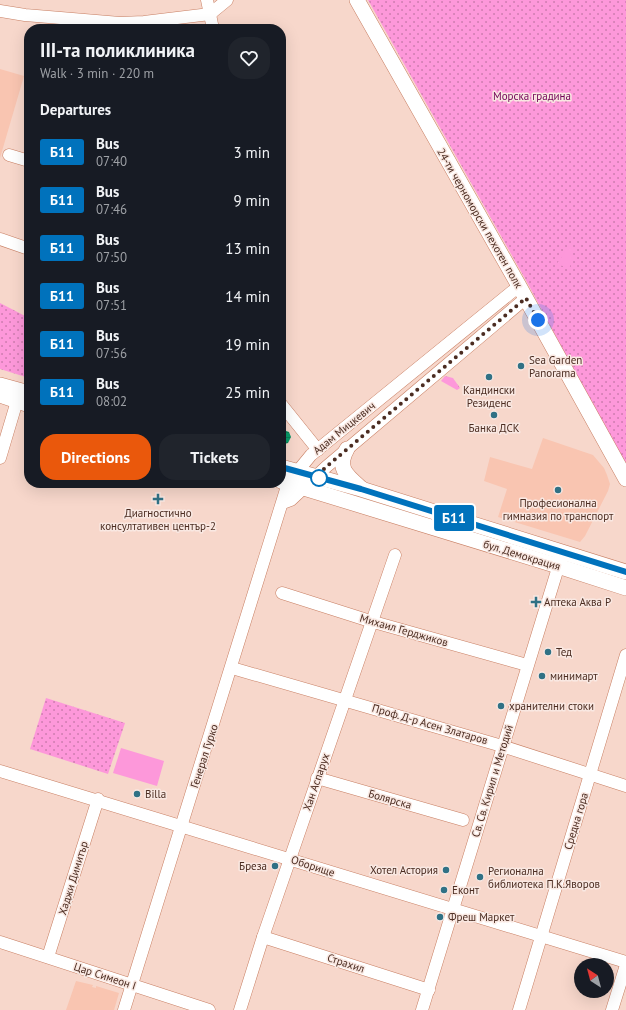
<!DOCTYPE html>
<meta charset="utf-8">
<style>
:root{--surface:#171b24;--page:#20242c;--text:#f1f3f6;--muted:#9ea1a6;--accent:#ea580c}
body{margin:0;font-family:"PT Sans",sans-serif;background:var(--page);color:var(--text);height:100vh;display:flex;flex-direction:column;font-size:15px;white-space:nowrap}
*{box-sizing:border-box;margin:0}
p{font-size:13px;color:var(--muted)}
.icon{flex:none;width:22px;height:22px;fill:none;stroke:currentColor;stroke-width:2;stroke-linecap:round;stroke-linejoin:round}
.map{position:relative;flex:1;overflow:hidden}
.details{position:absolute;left:24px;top:24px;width:262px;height:464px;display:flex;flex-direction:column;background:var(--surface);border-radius:16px;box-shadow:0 4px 16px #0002}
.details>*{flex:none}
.badge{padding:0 8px;border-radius:3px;font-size:14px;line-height:26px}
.needle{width:26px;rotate:324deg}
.controls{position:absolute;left:574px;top:958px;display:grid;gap:8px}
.controls a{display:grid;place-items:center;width:40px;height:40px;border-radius:50%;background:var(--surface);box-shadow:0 4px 16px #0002;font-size:20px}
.you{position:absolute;width:20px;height:20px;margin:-10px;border:3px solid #fff;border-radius:50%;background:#1a73e8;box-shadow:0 0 0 6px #1a73e833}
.map>.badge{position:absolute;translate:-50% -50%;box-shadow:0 0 0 2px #fff}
h2{padding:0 16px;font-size:15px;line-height:36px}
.round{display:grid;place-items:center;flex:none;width:42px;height:42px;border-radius:16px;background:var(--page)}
.head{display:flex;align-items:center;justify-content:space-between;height:68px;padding:0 16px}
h1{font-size:19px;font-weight:800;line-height:30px}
.cta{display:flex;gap:8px;margin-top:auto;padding:8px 16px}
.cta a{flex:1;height:46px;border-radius:16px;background:var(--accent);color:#fff;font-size:16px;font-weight:800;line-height:46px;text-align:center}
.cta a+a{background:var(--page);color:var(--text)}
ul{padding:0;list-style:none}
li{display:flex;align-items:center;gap:12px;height:48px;padding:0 16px}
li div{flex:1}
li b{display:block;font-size:15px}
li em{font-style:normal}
li .badge{min-width:44px;font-weight:700;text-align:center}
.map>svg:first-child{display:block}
.built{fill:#f9c5b1}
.grass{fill:url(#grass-tufts)}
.park{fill:url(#park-dots)}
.pitch{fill:#fd98da}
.water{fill:url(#water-rules)}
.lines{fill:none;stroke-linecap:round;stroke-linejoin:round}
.minor-casing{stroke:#c87f63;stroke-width:13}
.major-casing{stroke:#c87f63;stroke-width:16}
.minor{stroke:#fff;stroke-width:12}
.major{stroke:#fff;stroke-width:15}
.line-casing{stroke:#fff;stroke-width:9}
.line{stroke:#0072bc;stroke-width:6}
.walk{stroke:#4b2c21;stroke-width:4;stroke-dasharray:0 7.2}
.poi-dot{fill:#307185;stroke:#f9e8e2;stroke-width:1.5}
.stop-dot{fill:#fff;stroke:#0072bc;stroke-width:2}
.labels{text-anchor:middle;stroke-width:3;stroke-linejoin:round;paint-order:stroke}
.park-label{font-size:11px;fill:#710357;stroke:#f9e8e2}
.street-label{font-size:11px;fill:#4b2c21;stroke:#f9e8e2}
.poi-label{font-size:11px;fill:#4b2c21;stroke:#f9e8e2;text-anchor:start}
</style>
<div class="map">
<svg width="626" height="1010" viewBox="0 0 626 1010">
<defs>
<pattern id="grass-tufts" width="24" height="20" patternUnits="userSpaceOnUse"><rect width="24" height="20" fill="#fd98da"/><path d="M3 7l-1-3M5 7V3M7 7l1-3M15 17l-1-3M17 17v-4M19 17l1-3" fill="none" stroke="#cf7cb0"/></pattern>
<pattern id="park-dots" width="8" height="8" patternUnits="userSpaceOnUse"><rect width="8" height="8" fill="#fd98da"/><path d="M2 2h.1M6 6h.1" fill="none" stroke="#cf7cb0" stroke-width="1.8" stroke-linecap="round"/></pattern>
<pattern id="water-rules" width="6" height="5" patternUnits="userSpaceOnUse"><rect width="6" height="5" fill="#079a68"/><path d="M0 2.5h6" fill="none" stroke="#0a7e55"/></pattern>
</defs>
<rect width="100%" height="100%" fill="#f7d7cb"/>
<!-- built -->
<g class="built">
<polygon points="0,69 24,76 0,158"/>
<polygon points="543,438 593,455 604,468 607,475 610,484 608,491 585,536 580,542 498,517 507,489 484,481 490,457 532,469"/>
<polygon points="76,981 93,985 92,987 96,988 96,986 119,993 114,1010 66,1010"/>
</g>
<!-- grass -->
<polygon class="grass" points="445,376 453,378 460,388 457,390 441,381"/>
<!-- park -->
<g class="park">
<polygon points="368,0 626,0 626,464 605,429 528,284"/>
<polygon points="0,303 29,318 29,378 0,369"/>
<polygon points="46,698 125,723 108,774 30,749"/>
</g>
<!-- pitch -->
<g class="pitch">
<polygon points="569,246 573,249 570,267 556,265"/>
<polygon points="121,748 164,761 157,786 113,773"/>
</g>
<!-- water -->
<polygon class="water" points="281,429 289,432 291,437 288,443 281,445"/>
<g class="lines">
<defs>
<g id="minor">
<polyline points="207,0 213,29"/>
<polyline points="0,11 25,15 120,23 144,22 210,14 227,0"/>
<polyline points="9,155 29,161"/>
<polyline points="0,239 29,249"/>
<polyline points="281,404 318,450"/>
<polyline points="0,458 17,401"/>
<polyline points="283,503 291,500 326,467 526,298"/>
<polyline points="282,593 370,621 527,665"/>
<polyline points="232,668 502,746 626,786"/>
<polyline points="0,771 626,962"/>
<polyline points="317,778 463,820"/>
<polyline points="263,937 429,990"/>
<polyline points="0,942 209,1010"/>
<polyline points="48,957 98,799"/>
<polyline points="124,1010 288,483 311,455 519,286"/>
<polyline points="240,1010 263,937 395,555"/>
<polyline points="422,1010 561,558"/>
<polyline points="519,1010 626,655"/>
<polyline points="612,1010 626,965"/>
</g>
<g id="major">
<polyline points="357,0 519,286 626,479"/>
<polyline points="0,385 29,393"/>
<polyline points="0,395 29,405"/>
<path d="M347,449c-11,19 0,27 14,39"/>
<polyline points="281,467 361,489 626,572"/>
<polyline points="281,481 558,566 626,588"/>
</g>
</defs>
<!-- minor casing -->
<use href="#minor" class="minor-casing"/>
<!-- major casing -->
<use href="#major" class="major-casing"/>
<!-- minor -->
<use href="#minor" class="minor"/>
<!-- major -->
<use href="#major" class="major"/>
</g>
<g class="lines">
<defs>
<polyline id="line" points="281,467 361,489 626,572"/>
</defs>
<!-- line casing -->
<use href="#line" class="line-casing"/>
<!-- line -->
<use href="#line" class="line"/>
<!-- walk -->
<polyline class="walk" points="319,478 316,477 326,467 526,298 538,320"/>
</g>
<!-- markers -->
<g class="poi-dot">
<circle cx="521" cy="366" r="4"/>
<circle cx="489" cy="377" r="4"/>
<circle cx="494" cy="415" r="4"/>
<circle cx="558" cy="490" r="4"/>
<path d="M156 493h4v4h4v4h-4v4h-4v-4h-4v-4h4z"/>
<path d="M534 596h4v4h4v4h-4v4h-4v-4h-4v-4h4z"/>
<circle cx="548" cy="652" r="4"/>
<circle cx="542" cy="676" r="4"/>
<circle cx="501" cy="706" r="4"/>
<circle cx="137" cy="794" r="4"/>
<circle cx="275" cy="866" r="4"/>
<circle cx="446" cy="870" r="4"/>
<circle cx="480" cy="877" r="4"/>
<circle cx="444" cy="890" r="4"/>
<circle cx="440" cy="917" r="4"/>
</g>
<circle class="stop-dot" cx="319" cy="478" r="8"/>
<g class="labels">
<!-- park labels -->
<g class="park-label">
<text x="532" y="100">Морска градина</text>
</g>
<!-- street labels -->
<g class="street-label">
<text transform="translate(480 218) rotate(60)" y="4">24-ти черноморски пехотен полк</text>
<text transform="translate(344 428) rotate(-39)" y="4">Адам Мицкевич</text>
<text transform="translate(522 555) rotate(17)" y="4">бул. Демокрация</text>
<text transform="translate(404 630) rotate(16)" y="4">Михаил Герджиков</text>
<text transform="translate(430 724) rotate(16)" y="4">Проф. Д-р Асен Златаров</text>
<text transform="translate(204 756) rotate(-72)" y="4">Генерал Гурко</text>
<text transform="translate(492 781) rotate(-73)" y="4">Св. Св. Кирил и Методий</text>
<text transform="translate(316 782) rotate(-71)" y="4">Хан Аспарух</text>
<text transform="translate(390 799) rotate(16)" y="4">Болярска</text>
<text transform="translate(576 821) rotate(-73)" y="4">Средна гора</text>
<text transform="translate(313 866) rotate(18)" y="4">Оборище</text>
<text transform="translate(73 878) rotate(-73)" y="4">Хаджи Димитър</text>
<text transform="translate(346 963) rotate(18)" y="4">Страхил</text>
<text transform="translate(105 976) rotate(18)" y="4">Цар Симеон I</text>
</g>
<!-- poi labels -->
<g class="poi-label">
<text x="529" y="364">Sea Garden<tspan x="529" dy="13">Panorama</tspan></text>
<text x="489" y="394" text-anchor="middle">Кандински<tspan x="489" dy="13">Резиденс</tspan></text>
<text x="494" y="432" text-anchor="middle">Банка ДСК</text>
<text x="558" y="507" text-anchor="middle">Професионална<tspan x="558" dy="13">гимназия по транспорт</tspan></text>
<text x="158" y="517" text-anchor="middle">Диагностично<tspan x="158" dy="13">консултативен център-2</tspan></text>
<text x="544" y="606">Аптека Аква Р</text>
<text x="556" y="656">Тед</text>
<text x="550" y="680">минимарт</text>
<text x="509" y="710">хранителни стоки</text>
<text x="145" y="798">Billa</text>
<text x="267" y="870" text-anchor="end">Бреза</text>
<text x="438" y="874" text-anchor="end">Хотел Астория</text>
<text x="488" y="875">Регионална<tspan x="488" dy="13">библиотека П.К.Яворов</tspan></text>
<text x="452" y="894">Еконт</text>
<text x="448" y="921">Фреш Маркет</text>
</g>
</g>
</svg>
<div class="controls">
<a><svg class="needle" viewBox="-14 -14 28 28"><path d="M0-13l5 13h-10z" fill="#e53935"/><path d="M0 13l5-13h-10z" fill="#9ea1a6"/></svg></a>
</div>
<div class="you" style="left:538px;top:320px"></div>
<b class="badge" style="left:454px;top:518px;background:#0072bc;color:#fff">Б11</b>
<section class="details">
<div class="head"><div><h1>III-та поликлиника</h1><p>Walk · 3 min · 220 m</p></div><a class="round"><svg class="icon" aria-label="heart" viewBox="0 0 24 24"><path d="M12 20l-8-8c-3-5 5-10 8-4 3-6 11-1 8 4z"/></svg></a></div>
<h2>Departures</h2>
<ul>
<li><span class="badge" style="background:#0072bc;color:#fff">Б11</span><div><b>Bus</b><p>07:40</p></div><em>3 min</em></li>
<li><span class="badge" style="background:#0072bc;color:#fff">Б11</span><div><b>Bus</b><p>07:46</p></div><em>9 min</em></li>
<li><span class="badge" style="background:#0072bc;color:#fff">Б11</span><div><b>Bus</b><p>07:50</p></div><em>13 min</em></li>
<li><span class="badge" style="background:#0072bc;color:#fff">Б11</span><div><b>Bus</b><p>07:51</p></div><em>14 min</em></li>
<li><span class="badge" style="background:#0072bc;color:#fff">Б11</span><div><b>Bus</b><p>07:56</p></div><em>19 min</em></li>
<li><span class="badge" style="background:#0072bc;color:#fff">Б11</span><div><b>Bus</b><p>08:02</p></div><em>25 min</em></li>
</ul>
<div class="cta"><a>Directions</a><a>Tickets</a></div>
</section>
</div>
